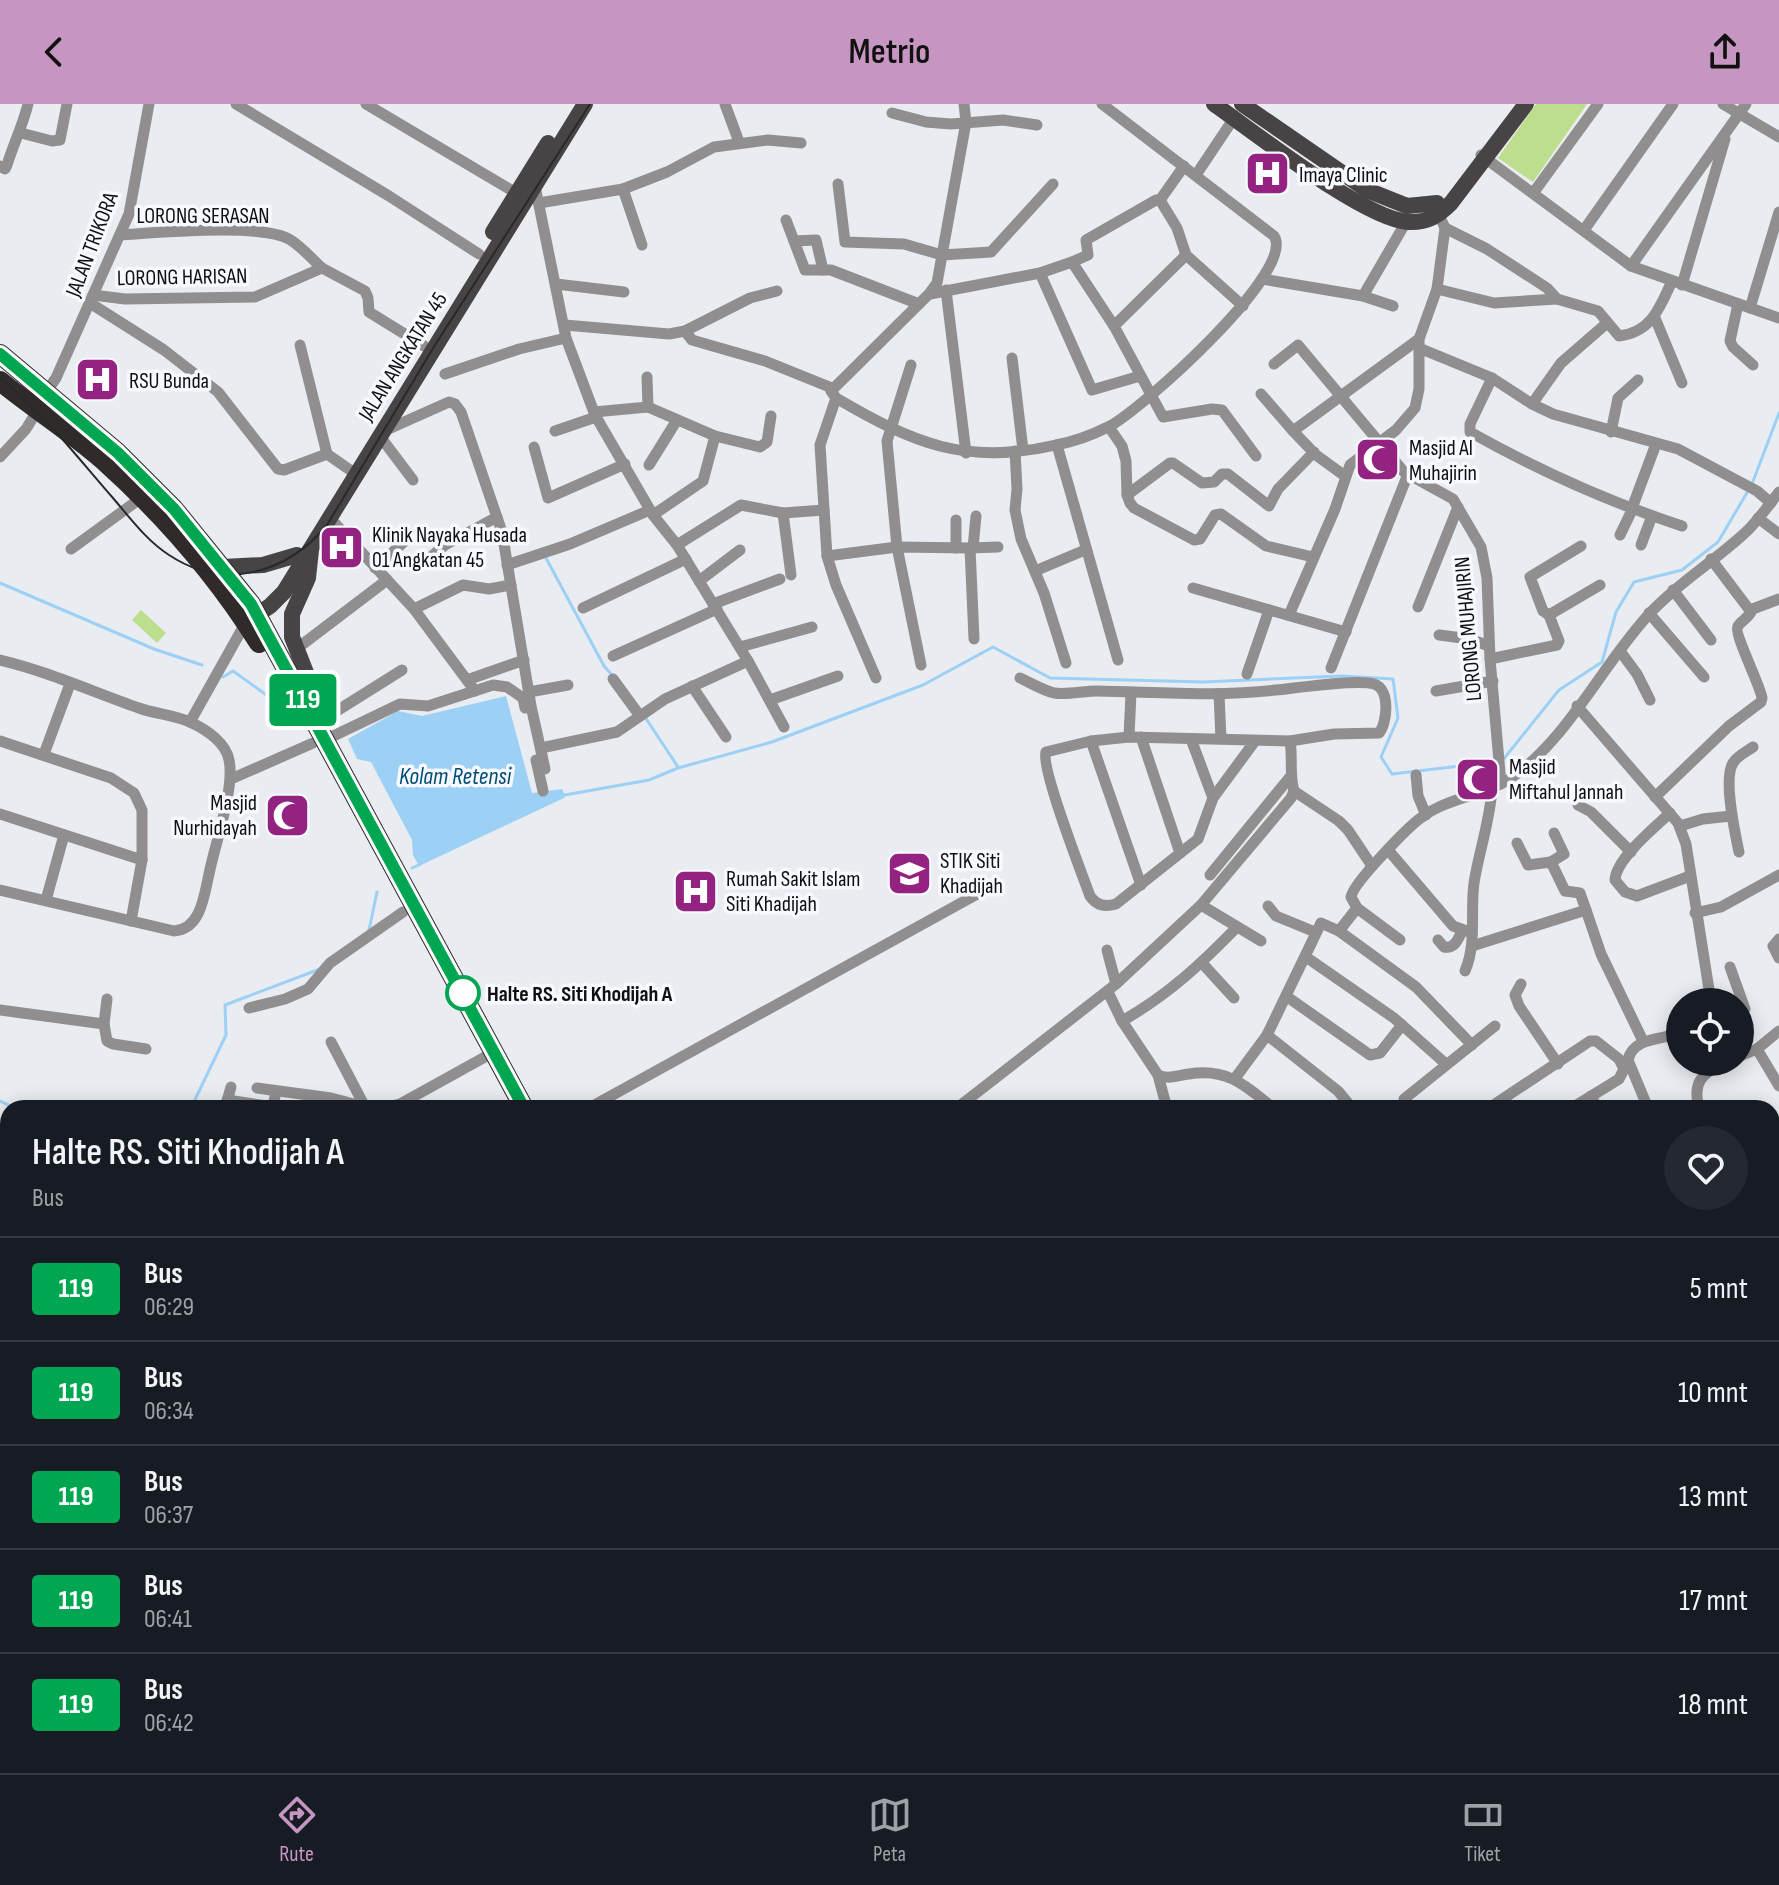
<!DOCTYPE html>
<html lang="id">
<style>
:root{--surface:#171b24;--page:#242831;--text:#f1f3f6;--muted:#9ea1a6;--line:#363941;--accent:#c795c1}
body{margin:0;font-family:"Sofia Sans Condensed",sans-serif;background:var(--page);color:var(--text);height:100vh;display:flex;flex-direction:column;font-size:30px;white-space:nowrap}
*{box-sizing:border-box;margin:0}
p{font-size:26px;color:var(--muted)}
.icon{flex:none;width:44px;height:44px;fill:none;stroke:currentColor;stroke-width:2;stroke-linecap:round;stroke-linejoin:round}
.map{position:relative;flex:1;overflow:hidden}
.drawer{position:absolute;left:0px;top:996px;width:1780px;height:674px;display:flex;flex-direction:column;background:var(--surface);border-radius:24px 24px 0 0;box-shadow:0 4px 20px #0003}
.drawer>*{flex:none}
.badge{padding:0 16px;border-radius:6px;font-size:28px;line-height:52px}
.fabs{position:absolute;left:1666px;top:884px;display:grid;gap:16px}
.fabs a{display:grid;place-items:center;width:88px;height:88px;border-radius:50%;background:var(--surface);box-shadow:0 4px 20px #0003;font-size:40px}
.map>.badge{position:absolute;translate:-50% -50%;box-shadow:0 0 0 4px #fff}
.round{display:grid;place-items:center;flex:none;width:84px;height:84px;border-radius:42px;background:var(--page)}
.head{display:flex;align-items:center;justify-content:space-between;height:136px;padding:0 32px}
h1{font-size:38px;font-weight:600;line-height:60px}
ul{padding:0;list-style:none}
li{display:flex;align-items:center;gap:24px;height:104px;padding:0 32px;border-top:2px solid var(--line)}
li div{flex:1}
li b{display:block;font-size:30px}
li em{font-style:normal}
li .badge{min-width:88px;font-weight:700;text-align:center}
header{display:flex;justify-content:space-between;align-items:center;height:104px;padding:0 32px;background:var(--accent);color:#111;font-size:36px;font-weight:600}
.dock{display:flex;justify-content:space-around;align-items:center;height:112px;border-top:2px solid var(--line);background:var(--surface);font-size:22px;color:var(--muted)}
.dock a{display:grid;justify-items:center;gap:4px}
.dock .current{color:var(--accent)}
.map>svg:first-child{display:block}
.green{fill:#bdde8d}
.water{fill:#9dd0f5}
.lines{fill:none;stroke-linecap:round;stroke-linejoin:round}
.stream{stroke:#9dd0f5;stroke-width:3}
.street{stroke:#918e8f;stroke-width:11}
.secondary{stroke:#666263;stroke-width:14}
.primary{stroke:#484344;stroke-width:16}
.highway{stroke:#302a2b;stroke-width:20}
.tram{stroke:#27292b;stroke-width:2}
.line-casing{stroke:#fff;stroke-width:18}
.line{stroke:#00a651;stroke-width:12}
.stop-dot{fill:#fff;stroke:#00a651;stroke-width:4}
.labels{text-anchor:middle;stroke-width:7;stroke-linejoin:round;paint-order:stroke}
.poi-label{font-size:22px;fill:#0e0f11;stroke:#f6f9ff;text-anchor:start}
.street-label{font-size:22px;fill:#0e0f11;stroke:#f6f9ff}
.stop-label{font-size:22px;font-weight:bold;fill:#0e0f11;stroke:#f6f9ff;text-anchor:start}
.water-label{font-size:24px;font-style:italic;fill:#004c74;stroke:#f6f9ff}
</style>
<header><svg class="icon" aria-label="back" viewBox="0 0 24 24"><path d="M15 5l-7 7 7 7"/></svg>Metrio<svg class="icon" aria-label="share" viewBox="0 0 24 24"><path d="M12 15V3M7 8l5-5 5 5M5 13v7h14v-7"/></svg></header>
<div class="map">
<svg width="1779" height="1669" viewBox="0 0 1779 1669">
<rect width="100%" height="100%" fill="#e9ecf1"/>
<!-- green -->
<g class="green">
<polygon points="1536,0 1587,0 1533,78 1498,54"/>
<polygon points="141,506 166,529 157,539 132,516"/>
</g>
<!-- water -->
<polygon class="water" points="506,592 532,689 562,685 565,691 564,694 419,762 413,751 412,736 371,658 357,655 348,635 398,607 422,612"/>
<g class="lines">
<!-- stream -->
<g class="stream">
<polyline points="1752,380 1779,309"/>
<polyline points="546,454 604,562 613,572"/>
<polyline points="0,479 154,545 202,561"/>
<polyline points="223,573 233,567 286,605"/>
<polyline points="645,613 678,663"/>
<polyline points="1502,657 1559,586 1602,558 1616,508 1634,478 1682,466 1718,438 1748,387"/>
<polyline points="565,691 649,676 678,664 772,638 923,581 993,543 1050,574 1203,578 1342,572 1393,575 1398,614 1381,653 1392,670 1494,658"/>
<polyline points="412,764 421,760"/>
<polyline points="369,826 377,788"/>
<polyline points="0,997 15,1004"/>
<polyline points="38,1004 54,1000 67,1004"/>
<polyline points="191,1004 226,931 225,901 320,865"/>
</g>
<!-- street -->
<g class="street">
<polyline points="236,0 389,92 479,150"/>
<polyline points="366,0 516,89"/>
<polyline points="725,0 739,38"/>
<path d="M964,0l2,18 -29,161 -8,11 -98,97 5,7c77,45 129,68 220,47 16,-3 36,-10 52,-18 32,-16 189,-156 166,-191l-172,-132"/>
<polyline points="1723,0 1779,33"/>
<polyline points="892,9 926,18 951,20 1003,16 1037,21"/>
<polyline points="21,29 52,37 60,36 67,0"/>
<polyline points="1481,51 1631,162 1779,214"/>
<path d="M0,62l5,3 2,-4c7,-23 15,-37 21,-61"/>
<polyline points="1196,71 1234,14"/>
<polyline points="838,80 845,138 904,140 942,151 991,148 1053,80"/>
<polyline points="535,82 566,234 595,311 653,411 677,441 748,557 784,623"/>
<polyline points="623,85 642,141"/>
<polyline points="1534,88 1598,0"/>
<polyline points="1160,96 1184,62"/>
<polyline points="539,99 623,85 667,68 714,43 768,36 801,39"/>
<polyline points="786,116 805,166 831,166 919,200"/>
<path d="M1445,124l42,21 60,39 10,11 41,12 21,25c33,-4 41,-29 53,-55"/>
<polyline points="1584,126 1673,0"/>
<path d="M120,131c36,-2 140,-12 169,4 12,7 23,20 33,29"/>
<polyline points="794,137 816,136 823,166"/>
<polyline points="1072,158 1088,151 1086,136 1156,96 1160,96 1177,124 1186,151 1243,202"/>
<polyline points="1631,162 1746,0"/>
<polyline points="1040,169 1092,286 1140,272"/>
<polyline points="1262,175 1363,192 1406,118"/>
<polyline points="556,180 624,188"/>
<polyline points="1682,181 1725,35"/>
<polyline points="1437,185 1494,199 1557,195"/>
<polyline points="946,186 966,349"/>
<polyline points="930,190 1040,169 1072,158 1114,222 1163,313 1212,305 1222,306 1256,352"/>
<polyline points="93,191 125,195 255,193 322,164 365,187 368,194 369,208 424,242"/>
<polyline points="1363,192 1393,202"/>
<polyline points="90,199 164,246 218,288 278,365 284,366 327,350 350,366"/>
<polyline points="1738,200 1730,237 1733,243 1753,261"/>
<polyline points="1750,204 1779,108"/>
<polyline points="1655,214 1682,279"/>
<polyline points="565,221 669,230 685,227 750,194 777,187"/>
<polyline points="1114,222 1186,151"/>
<polyline points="685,227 692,236 765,257 832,284"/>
<polyline points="300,241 327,350"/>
<polyline points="1419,244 1492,274 1532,300 1553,310 1678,345 1757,387 1771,399"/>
<polyline points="1012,254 1023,346"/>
<polyline points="1274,260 1298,241 1404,368 1453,395 1481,443 1487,474 1490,555 1501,680"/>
<polyline points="911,261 887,337 897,443 921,561"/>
<polyline points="445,270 519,245 566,234"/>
<polyline points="647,273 648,303"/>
<path d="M1492,274l-22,46v8c68,38 139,70 212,94"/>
<polyline points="47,287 56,274 129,110 149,0"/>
<polyline points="1261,290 1293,327"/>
<polyline points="836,294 820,341 827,452 836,481 876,574"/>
<polyline points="1532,300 1561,259 1607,219"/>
<polyline points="594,308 648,303 715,332 760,343 767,338 771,312"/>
<polyline points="1109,323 1122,342 1126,357 1127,391 1130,399 1134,404 1194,436 1200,435 1215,411 1221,410 1266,442 1313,453"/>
<polyline points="384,327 449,298 455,300 461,308 502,428 531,602 545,665"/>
<polyline points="555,327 596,313"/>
<polyline points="1611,328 1618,294 1638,276"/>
<polyline points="379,331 413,376"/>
<polyline points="1057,341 1118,556"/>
<polyline points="534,343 548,394 625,360"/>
<polyline points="1015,347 1017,385 1015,406 1021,435 1044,489 1066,559"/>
<polyline points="0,353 26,325 37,307"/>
<polyline points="649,361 677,316"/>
<polyline points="1345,372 1316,351 1293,327 1419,235"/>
<polyline points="1127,391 1170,359 1173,359 1202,379 1214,378 1222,370 1228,370 1269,402 1278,385 1314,348"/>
<polyline points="1632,404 1656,340"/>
<polyline points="783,409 791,471"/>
<polyline points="653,411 703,377 715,332"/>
<polyline points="330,414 414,505 475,587"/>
<polyline points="1758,414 1779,430"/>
<polyline points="1620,431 1633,404"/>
<polyline points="677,441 741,401 783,409 824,406"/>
<polyline points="1641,441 1652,412"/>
<polyline points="956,444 956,416"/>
<polyline points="970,444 998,443"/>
<polyline points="973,444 976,412"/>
<polyline points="71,445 141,394"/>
<polyline points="827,452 897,443 970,444 974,535"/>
<polyline points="425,458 445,441 497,413"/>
<polyline points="507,461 570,440 650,406"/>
<polyline points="375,464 405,437"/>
<polyline points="1035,467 1085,446"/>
<polyline points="699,477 740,446"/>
<polyline points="1193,484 1346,528"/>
<polyline points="1673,486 1711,536"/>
<polyline points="713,500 780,475"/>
<polyline points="1418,503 1458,403"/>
<polyline points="583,504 686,455"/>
<polyline points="414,505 463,481 489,485 511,481"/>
<polyline points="1750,506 1779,495"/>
<polyline points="1649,509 1704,573"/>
<polyline points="1289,511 1335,405 1350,361 1396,326 1415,304 1419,285 1419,235 1437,185 1445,124 1439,111"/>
<polyline points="1549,511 1543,507 1530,473 1581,442"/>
<polyline points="1439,531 1470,535 1489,542"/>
<polyline points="740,543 812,523"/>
<polyline points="295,546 387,476"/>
<polyline points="1620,547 1637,570 1650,596"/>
<polyline points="613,552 717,505"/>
<polyline points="1490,555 1557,541 1559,537 1549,511 1600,481"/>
<path d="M0,556c47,11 93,32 139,48 16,6 37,7 53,15 15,7 34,20 37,37 6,28 -14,84 -20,114 -5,22 -8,55 -35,57l-174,-41"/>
<polyline points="1331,564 1408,370"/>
<polyline points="1247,570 1269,506"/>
<path d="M1020,574c11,5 22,12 34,15 14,2 29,-2 43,-2 60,1 119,6 179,-1 20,-2 81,-11 98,-6 17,5 13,40 5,49l-45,1 -44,7 -161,-4 -38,4 -45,11c-6,14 36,122 44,144 7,10 15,11 26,8l82,-65 15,-41 42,-57"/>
<polyline points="613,575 640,612"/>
<polyline points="467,576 524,556"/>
<polyline points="692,582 726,633"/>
<polyline points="1436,587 1493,577"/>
<polyline points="529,588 568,581"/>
<polyline points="1219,590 1221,635"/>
<polyline points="770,596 838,572"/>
<polyline points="1577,602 1678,719 1686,740 1711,898"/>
<polyline points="190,618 246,518"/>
<polyline points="316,620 402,566"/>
<polyline points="1129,633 1131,589"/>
<polyline points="1141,633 1180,749"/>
<polyline points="1191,635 1213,694"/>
<polyline points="325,636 400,600 428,602 493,581 507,583 523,594 525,604"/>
<polyline points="0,637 111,674 134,689 142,706 142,756 131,817"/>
<polyline points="1091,637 1141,781"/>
<polyline points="541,644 617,628 665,595 748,557"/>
<polyline points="44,650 70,580"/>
<polyline points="536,656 543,687"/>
<polyline points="1416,671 1418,692 1426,711"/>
<polyline points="231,675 313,639"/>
<polyline points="1294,687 1339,717 1348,726 1372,762"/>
<path d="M1655,693l74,-71 32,-24 1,-4c-2,-14 -29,-65 -24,-72 4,-6 10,-8 13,-14l-40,-53"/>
<polyline points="1578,701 1591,708 1631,748"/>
<path d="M1670,709c-16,15 -54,46 -55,67l10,12 12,4 53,-20"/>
<polyline points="0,710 142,756"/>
<polyline points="1680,722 1703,715 1731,712"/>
<polyline points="1517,739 1528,761 1551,758 1565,787 1580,789 1586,806"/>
<polyline points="1389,747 1453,822 1472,829"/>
<path d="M1739,748c-4,-19 -16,-73 -6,-89 4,-7 13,-11 20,-16"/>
<polyline points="1551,758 1564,750 1554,729"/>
<polyline points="1210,771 1290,673"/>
<polyline points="46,796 64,731"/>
<polyline points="1201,801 1261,837"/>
<polyline points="1268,802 1276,812 1315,828"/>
<polyline points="1357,804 1400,836"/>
<polyline points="1695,809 1721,803 1779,771"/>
<path d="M1339,827l18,-23 -6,-11c2,-14 58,-71 71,-80 27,-20 62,-21 89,-39 58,-40 92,-115 140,-166 29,-31 67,-53 97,-82 11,-11 21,-25 31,-38"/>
<polyline points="1779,835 1773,842 1779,854"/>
<path d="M1438,836l6,7c11,2 14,-8 18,-16"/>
<polyline points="1472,842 1586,806 1601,850 1643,937"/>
<polyline points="1107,846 1116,880"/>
<polyline points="1306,853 1394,914 1446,960"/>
<polyline points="1202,859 1234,894"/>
<polyline points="1730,863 1745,905 1740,909"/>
<path d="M1465,867c12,-28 5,-58 9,-88 5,-32 16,-62 18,-94"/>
<polyline points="1521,880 1515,891 1519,902 1558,960"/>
<path d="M1108,888l14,29 36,54c10,5 20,0 31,-1 38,-6 56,11 84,34"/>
<polyline points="1286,892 1370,951 1380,949 1402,921"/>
<polyline points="107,895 104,920 107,937 113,940 146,945"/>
<polyline points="249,904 285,895 308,885 330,859 403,808"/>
<polyline points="0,906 104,920"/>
<path d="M1122,917c46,-26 79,-57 115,-94"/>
<polyline points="1779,927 1757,945 1779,982"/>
<polyline points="1267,931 1338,987 1352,1004"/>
<polyline points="331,938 365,1003"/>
<polyline points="1740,952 1757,945"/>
<polyline points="1158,971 1166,1001"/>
<polyline points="1236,973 1267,931 1321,819 1339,827 1416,883 1472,941"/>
<polyline points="257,984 331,994 365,1003 379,1004"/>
<polyline points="1591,992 1597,1004"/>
<polyline points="1404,995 1495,922"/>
<polyline points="227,996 273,1003 276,987"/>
<polyline points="225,1004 231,983"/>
<polyline points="382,1004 400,1000 494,948"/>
<polyline points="589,1004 990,783"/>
<path d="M957,1004l159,-124 85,-79 90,-107 3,-7c-5,-17 -1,-32 -4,-50"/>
<polyline points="1489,1004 1590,937 1596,937 1619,955 1624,965 1619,975 1572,1004"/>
<path d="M1648,1004l-20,-48c5,-23 33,-20 52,-27"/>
<path d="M1699,1004c-7,-26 3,-34 25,-46"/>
<polyline points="0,1055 8,1057"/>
<polyline points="0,1105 8,1107"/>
<polyline points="1772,1168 1779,1168"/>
<polyline points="0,1187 8,1189"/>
<polyline points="1772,1246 1779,1250"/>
<polyline points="0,1285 8,1287"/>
<polyline points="0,1353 8,1357"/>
<polyline points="1772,1416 1779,1415"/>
<polyline points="1772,1429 1779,1437"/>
<polyline points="0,1434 8,1434"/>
<polyline points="1772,1618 1778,1643"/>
<polyline points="0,1658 8,1654"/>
<polyline points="161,1662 165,1669"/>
<polyline points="344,1662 347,1669"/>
<polyline points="1255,1662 1260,1669"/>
<polyline points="1303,1662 1315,1662"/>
<polyline points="1383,1662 1392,1669"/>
<polyline points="1455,1662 1482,1667"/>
<polyline points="138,1669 142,1662"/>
<polyline points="197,1669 207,1662"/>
<polyline points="258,1669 262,1662"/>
<polyline points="321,1669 329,1662"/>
<polyline points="583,1669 597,1662"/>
<polyline points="1120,1669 1214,1662"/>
<polyline points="1351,1669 1355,1662"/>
<polyline points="1404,1669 1406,1662"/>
<polyline points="1553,1669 1557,1662"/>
<polyline points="1737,1669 1748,1662"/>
</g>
<!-- secondary -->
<polyline class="secondary" points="0,1575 8,1571"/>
<!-- primary -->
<g class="primary">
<path d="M1214,0c40,28 150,115 194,118 19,1 30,-6 43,-19l75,-99"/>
<polyline points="1242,0 1367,86 1407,102 1437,99"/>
<polyline points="493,128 548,39"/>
<polyline points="311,446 308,474 292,510 292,533 314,589 314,615"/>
<polyline points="223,463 263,461 297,451"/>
<polyline points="249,516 270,502 284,488 585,0"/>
</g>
<!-- highway -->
<g class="highway">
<polyline points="0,250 118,349 174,405 251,500 524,1004"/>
<path d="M0,277c33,27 71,51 103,79 59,53 114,116 156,183"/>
<polyline points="873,1662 877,1669"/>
</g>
<!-- tram -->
<path class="tram" d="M0,274c43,34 77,79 113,120 17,20 34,43 56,57 56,37 118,18 158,-30l108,-180 155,-241"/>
</g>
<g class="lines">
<defs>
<polyline id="line" points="0,250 118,349 174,405 251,500 524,1004"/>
</defs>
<!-- line casing -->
<use href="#line" class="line-casing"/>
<!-- line -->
<use href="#line" class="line"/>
</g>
<!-- icons -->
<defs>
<symbol id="hospital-square" viewBox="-11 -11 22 22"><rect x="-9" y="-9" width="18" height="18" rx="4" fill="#942281" stroke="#f6f9ff"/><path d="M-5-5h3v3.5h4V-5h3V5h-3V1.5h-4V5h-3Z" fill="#fff"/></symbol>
<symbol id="mosque-square" viewBox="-11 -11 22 22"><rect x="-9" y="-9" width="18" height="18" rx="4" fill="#942281" stroke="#f6f9ff"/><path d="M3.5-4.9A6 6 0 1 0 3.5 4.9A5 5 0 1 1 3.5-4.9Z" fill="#fff"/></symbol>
<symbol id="university-square" viewBox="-11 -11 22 22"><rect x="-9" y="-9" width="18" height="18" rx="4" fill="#942281" stroke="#f6f9ff"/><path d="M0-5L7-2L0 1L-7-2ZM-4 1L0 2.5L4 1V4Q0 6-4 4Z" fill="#fff"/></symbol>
</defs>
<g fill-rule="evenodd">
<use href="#hospital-square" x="1242" y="44" width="51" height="51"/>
<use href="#hospital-square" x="72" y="250" width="51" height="51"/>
<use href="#mosque-square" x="1352" y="330" width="51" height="51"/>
<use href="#hospital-square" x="316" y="418" width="51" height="51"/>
<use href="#mosque-square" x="1452" y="650" width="51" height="51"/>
<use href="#mosque-square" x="262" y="686" width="51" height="51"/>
<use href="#university-square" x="884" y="744" width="51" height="51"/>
<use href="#hospital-square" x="670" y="762" width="51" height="51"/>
</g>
<!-- markers -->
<circle class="stop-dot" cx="463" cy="889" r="16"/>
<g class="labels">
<!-- poi labels -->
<g class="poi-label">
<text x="1299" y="78">Imaya Clinic</text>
<text x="129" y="284">RSU Bunda</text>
<text x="1409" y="351">Masjid Al<tspan x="1409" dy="25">Muhajirin</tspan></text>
<text x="372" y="438">Klinik Nayaka Husada<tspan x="372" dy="25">01 Angkatan 45</tspan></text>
<text x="1509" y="670">Masjid<tspan x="1509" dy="25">Miftahul Jannah</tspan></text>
<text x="257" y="706" text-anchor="end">Masjid<tspan x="257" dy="25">Nurhidayah</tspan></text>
<text x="940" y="764">STIK Siti<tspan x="940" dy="25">Khadijah</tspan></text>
<text x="726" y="782">Rumah Sakit Islam<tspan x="726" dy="25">Siti Khadijah</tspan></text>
</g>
<!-- street labels -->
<g class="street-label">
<text x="203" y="119">LORONG SERASAN</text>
<text transform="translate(91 140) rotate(-69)" y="8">JALAN TRIKORA</text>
<text transform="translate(182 172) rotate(-1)" y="8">LORONG HARISAN</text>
<text transform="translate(402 252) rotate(-58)" y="8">JALAN ANGKATAN 45</text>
<text transform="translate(1467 525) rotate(-95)" y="8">LORONG MUHAJIRIN</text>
</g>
<!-- stop labels -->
<g class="stop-label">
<text x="487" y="897">Halte RS. Siti Khodijah A</text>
</g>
<!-- water labels -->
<g class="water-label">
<text x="455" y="680">Kolam Retensi</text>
</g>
</g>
</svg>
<div class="fabs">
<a><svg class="icon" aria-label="locate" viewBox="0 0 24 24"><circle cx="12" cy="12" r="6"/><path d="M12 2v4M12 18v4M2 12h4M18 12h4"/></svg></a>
</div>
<b class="badge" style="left:303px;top:596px;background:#00a651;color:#fff">119</b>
<section class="drawer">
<div class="head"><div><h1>Halte RS. Siti Khodijah A</h1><p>Bus</p></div><a class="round"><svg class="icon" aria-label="heart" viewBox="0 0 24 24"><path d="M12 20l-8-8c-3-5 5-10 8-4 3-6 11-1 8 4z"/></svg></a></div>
<ul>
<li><span class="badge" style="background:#00a651;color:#fff">119</span><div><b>Bus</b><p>06:29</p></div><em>5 mnt</em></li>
<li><span class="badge" style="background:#00a651;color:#fff">119</span><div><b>Bus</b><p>06:34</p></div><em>10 mnt</em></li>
<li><span class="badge" style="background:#00a651;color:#fff">119</span><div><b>Bus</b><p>06:37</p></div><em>13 mnt</em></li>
<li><span class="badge" style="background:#00a651;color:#fff">119</span><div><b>Bus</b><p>06:41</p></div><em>17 mnt</em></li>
<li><span class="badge" style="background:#00a651;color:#fff">119</span><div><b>Bus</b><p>06:42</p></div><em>18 mnt</em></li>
</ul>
</section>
</div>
<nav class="dock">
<a class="current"><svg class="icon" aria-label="directions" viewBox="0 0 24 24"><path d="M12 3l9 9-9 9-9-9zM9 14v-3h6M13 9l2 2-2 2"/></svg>Rute</a>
<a><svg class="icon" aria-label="map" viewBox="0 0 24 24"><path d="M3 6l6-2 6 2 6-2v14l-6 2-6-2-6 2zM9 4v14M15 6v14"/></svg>Peta</a>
<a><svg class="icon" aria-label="tickets" viewBox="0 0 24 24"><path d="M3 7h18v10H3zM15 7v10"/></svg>Tiket</a>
</nav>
